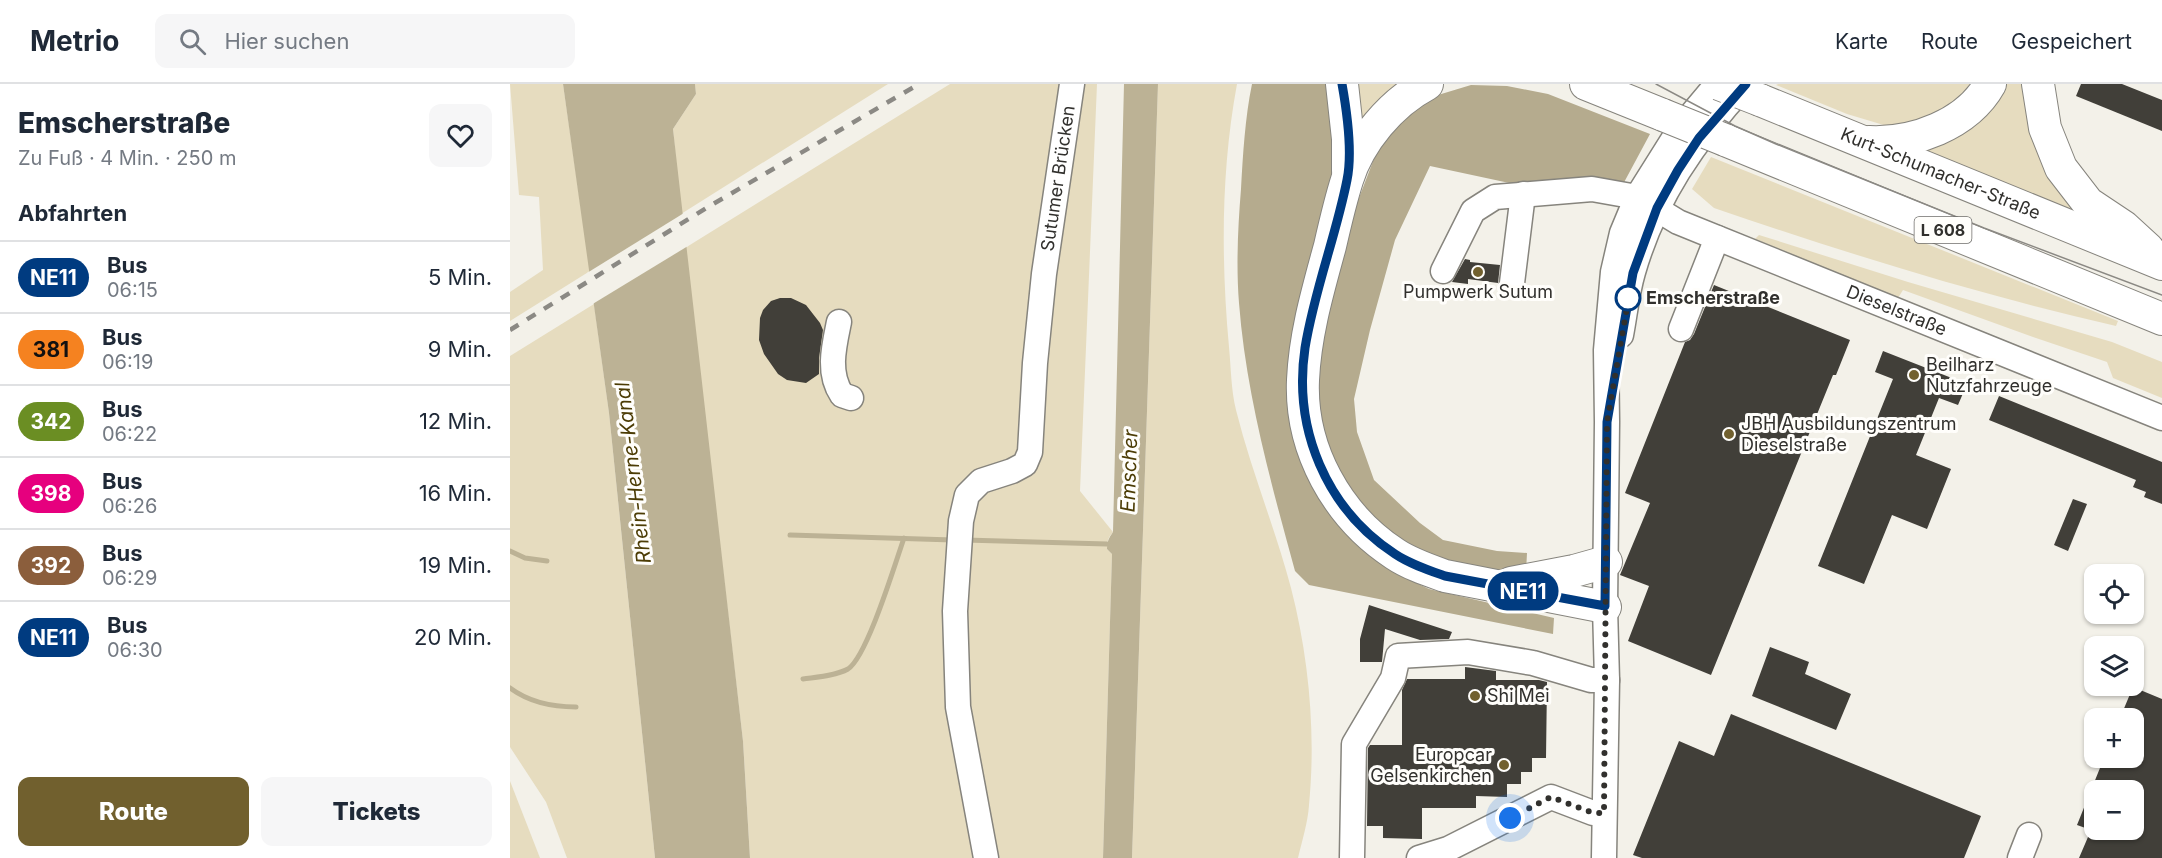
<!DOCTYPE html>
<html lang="de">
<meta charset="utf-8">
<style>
:root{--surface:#fff;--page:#f6f6f7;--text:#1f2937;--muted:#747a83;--line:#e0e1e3;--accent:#71602e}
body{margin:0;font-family:Inter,sans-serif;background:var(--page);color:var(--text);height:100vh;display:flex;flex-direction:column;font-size:22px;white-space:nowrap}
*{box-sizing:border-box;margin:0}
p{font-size:20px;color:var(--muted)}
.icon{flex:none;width:33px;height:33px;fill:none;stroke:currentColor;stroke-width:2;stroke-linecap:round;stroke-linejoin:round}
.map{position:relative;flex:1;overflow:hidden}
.details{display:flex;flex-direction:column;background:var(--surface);width:510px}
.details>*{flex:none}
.badge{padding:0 12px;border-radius:20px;font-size:21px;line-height:39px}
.tools{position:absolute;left:1574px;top:480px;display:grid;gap:12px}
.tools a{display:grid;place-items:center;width:60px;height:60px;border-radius:12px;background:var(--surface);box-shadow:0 2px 4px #0004;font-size:30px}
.you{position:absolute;width:30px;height:30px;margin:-15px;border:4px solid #fff;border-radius:50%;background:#1a73e8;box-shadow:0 0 0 9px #1a73e833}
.map>.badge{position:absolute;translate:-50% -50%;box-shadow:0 0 0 3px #fff}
h2{padding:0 18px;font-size:22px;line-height:54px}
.round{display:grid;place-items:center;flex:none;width:63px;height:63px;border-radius:12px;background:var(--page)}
.summary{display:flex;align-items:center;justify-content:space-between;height:102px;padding:0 18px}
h1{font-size:28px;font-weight:800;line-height:45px}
.button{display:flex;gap:12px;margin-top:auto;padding:12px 18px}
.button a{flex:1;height:69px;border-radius:12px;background:var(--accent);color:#fff;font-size:24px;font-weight:800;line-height:69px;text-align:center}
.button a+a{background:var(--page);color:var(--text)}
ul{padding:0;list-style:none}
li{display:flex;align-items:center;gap:18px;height:72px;padding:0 18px;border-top:2px solid var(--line)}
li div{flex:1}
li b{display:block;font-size:22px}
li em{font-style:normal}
li .badge{min-width:66px;font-weight:700;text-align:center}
header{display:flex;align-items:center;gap:36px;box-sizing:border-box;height:84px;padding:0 30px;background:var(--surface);border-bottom:2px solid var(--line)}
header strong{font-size:28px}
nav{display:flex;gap:33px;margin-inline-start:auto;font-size:21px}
.search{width:420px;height:54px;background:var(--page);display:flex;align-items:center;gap:15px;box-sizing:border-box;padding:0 21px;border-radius:12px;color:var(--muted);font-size:22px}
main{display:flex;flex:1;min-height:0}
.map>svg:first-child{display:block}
.green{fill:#e6dcbf}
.forest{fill:#b5ab8e}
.water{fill:#bcb295}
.pier{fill:#f3f1e9}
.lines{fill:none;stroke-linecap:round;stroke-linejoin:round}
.stream{stroke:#bcb295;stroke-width:5}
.building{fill:#413f39;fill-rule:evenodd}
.minor-casing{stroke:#86847d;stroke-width:27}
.major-casing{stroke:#86847d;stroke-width:34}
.minor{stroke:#fff;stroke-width:24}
.major{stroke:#fff;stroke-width:32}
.tram{stroke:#8b8984;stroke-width:1.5}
.rail{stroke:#8b8984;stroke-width:4.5;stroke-dasharray:10 10;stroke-linecap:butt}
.major-bridge-casing{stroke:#86847d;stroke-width:34;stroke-linecap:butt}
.major-bridge{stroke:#fff;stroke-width:32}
.line-casing{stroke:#fff;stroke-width:14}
.line{stroke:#003b80;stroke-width:9}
.walk{stroke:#31302d;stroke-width:6;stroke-dasharray:0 10.8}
.poi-dot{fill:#71602e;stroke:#fffefb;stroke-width:2}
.stop-dot{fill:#fff;stroke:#003b80;stroke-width:3}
.labels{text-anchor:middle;stroke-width:6;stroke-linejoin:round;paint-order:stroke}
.shield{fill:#fffefb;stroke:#6f6e6b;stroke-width:1.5}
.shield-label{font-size:16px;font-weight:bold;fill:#31302d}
.street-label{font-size:18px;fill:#31302d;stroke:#fffefb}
.poi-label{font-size:18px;fill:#31302d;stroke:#fffefb;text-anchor:start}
.stop-label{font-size:18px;font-weight:bold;fill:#31302d;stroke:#fffefb;text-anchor:start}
.water-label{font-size:20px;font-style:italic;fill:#4c3c05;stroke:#fffefb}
</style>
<header>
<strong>Metrio</strong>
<div class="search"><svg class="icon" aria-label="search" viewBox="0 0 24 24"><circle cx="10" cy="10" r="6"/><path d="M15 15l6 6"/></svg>Hier suchen</div>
<nav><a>Karte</a><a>Route</a><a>Gespeichert</a></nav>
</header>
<main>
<section class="details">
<div class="summary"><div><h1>Emscherstraße</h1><p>Zu Fuß · 4 Min. · 250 m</p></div><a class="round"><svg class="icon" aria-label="heart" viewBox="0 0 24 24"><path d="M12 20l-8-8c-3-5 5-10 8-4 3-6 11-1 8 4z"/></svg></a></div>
<h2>Abfahrten</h2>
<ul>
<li><span class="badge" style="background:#003b80;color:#fff">NE11</span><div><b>Bus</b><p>06:15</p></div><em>5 Min.</em></li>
<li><span class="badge" style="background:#f58220;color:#111">381</span><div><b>Bus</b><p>06:19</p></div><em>9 Min.</em></li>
<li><span class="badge" style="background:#6b8e23;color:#fff">342</span><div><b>Bus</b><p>06:22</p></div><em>12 Min.</em></li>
<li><span class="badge" style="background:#e6007e;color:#fff">398</span><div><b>Bus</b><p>06:26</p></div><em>16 Min.</em></li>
<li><span class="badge" style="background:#8b5e3c;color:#fff">392</span><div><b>Bus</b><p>06:29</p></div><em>19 Min.</em></li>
<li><span class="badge" style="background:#003b80;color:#fff">NE11</span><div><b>Bus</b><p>06:30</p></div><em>20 Min.</em></li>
</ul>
<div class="button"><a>Route</a><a>Tickets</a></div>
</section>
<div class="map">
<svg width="1652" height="774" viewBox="0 0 1652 774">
<rect width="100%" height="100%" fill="#f3f1e9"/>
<!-- green -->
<g class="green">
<polygon points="0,0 53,0 80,187 0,237 0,208 33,186 29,113 9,111"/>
<polygon points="185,0 378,0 171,130 163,45 186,10"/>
<path d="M440,0h147l-17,407 33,41c-5,6 -6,9 -6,17l5,5 -9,304h-353l-7,-117 -58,-493z"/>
<path d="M648,0h79c-16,86 -16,176 -8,263 2,20 2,43 7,63 15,60 39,118 55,178 18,70 25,145 18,217 -1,17 -7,36 -11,53h-166z"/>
<polygon points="845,0 897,0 852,44"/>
<polygon points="1268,0 1468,0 1439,26 1410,39 1377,42 1337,30 1266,1"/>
<polygon points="1493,0 1517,0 1592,140 1400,60"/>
<path d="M1201,73l407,164 -2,5c-136,-31 -270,-73 -402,-118l-22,-19z"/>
<polygon points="1249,151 1398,198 1602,258 1652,278 1652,314 1603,294 1597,278 1523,253 1393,206 1388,214 1245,155"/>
<polygon points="84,220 99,329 145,774 57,774 36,718 0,663 0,272"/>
<polygon points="0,697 30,774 0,774"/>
</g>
<!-- forest -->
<g class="forest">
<path d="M742,0h77l6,78 -9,49 -33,127 -6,47 7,48 15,47 42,56 47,38 31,15 125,29 -1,16 -244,-49 -14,-14c-24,-88 -49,-177 -56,-268 -3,-38 -1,-77 2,-114 2,-35 4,-71 11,-105z"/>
<polygon points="961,1 997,2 1038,10 1140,50 1111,104 1004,100 920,82 885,156 860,246 844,315 847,348 864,396 910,439 933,456 987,467 1017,469 1016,488 983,490 937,481 900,464 862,435 831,395 816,358 807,322 805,283 842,132 867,67 895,30 928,11"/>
</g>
<!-- water -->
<g class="water">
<polygon points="53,0 185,0 186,10 163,45 233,657 240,774 145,774 99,329"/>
<path d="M614,0h34l-26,774h-29l9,-304 -5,-5c0,-8 2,-11 6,-17z"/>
</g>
<!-- pier -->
<polygon class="pier" points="174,129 178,162 81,221 77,189"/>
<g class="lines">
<!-- stream -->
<g class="stream">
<polyline points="280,451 443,456"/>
<polyline points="455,456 597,460"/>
<polyline points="0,467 15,474 37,477"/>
<path d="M293,595c14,-2 32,-3 45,-10 19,-12 47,-105 56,-131"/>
<path d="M0,604c20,15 42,19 66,19"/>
</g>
</g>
<!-- building -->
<g class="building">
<polygon points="1571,0 1612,0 1652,16 1652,47 1566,12"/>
<polygon points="955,175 960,176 960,178 990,181 988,199 958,195 958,200 942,198"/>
<polygon points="1204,201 1340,256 1326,291 1323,291 1201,591 1118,557 1139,502 1110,491 1140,419 1115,409 1175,258 1180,256 1184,250"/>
<polygon points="270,214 281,214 296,221 310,239 313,246 309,274 309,290 296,299 277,296 268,290 254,270 249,256 250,234 253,226 261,217"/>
<polygon points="1373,267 1457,300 1448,321 1429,314 1406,371 1441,385 1417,445 1382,431 1354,500 1308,482 1383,295 1365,288"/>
<polygon points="1489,312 1652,378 1652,420 1634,413 1636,408 1623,403 1626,396 1479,336"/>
<polygon points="1563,415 1577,420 1558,467 1544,461"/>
<polygon points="859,521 942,548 939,555 910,556 875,545 872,578 850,578 850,555"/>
<polygon points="1260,563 1299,578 1295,590 1341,610 1326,646 1242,612"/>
<polygon points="955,583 986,587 986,596 1029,596 1037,598 1036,674 1022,674 1022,688 1011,688 1011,700 997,700 997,713 966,712 966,724 912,724 912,755 873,754 873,742 857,742 858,664 860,661 892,661 892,606 897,595 955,595"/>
<path d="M1623,603l29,12v159h-83l12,-28 -14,-5 27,-67h29v-40h-13zM1584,706h39v40h-39z"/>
<polygon points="1221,630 1471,732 1454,774 1132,774 1123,771 1169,657 1204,672"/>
</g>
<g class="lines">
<defs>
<g id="minor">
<path id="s1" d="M933,187l30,-60 22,-14 97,-8 45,8 41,25 484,196"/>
<polyline points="1002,199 1013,110"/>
<path d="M329,238c-5,24 -12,51 3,73l9,3"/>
<polyline points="1171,245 1207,154"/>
<path d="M1111,251c4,-21 6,-43 12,-63 21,-73 62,-133 113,-188"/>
<path id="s2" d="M476,774l-28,-151 -3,-96 6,-90 6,-26 14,-14 31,-10 13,-7 5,-12 5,-89 9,-89 28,-190"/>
<polyline points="842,774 844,660 883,594 888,572 958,568 1023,579 1081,596 1097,596"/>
<polyline points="909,774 938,765 1041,713 1083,729 1094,729"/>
<polyline points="1094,774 1097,596 1095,523 1097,338 1096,266 1103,188 1112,149 1127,113 1171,43 1207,0"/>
<polyline points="1510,774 1519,751"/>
</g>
<g id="major">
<polyline points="832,0 838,55 838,87"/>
<path d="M917,0c-36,19 -68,57 -80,96 -7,22 -12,44 -17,66 -12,44 -25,88 -27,134 -3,69 34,136 92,174 15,10 33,16 50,22l160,31"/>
<polyline points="1076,0 1153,31"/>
<polyline points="1528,0 1535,44 1551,84 1578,119 1614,143 1638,165"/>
<path id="s3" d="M1250,16l402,164"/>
<polyline points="1215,56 1652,235"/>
<path d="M1359,58c44,2 98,-17 121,-58"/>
<polyline points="1001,499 1064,487 1096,478"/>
</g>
</defs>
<!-- minor casing -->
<use href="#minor" class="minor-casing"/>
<!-- major casing -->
<use href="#major" class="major-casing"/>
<!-- minor -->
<use href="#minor" class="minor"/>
<!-- major -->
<use href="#major" class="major"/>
<!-- tram -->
<polyline class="tram" points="1146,0 1225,42 1266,60 1474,144 1652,211"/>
<!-- rail -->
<polyline class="rail" points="0,246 198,123 409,0"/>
<defs>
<g id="major-bridge">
<polyline points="1209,0 1250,16"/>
<polyline points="1153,31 1215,56"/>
</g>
</defs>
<!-- major-bridge casing -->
<use href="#major-bridge" class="major-bridge-casing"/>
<!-- major-bridge -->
<use href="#major-bridge" class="major-bridge"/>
</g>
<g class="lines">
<defs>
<path id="line" d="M832,0c5,28 11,67 5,96 -11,56 -33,111 -42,168 -12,81 21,161 90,206 15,10 33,16 50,22l160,30 2,-184 26,-149 24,-65 21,-38 21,-32 47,-54"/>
</defs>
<!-- line casing -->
<use href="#line" class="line-casing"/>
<!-- line -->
<use href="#line" class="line"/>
<!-- walk -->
<polyline class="walk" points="1000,734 1041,713 1083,729 1094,729 1097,338 1119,212 1118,214"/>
</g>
<!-- markers -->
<g class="poi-dot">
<circle cx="968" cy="188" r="6"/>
<circle cx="1404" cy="291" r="6"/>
<circle cx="1219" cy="350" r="6"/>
<circle cx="965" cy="612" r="6"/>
<circle cx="994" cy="681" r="6"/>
</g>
<circle class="stop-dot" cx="1118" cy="214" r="12"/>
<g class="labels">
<!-- shield labels -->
<rect class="shield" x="1404.5" y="133" width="57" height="26" rx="4.5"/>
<g class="shield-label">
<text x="1433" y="152">L 608</text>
</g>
<!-- street labels -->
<g class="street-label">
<text dy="6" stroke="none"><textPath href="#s3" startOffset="195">Kurt-Schumacher-Straße</textPath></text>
<text dy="6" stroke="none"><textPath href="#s2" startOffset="722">Sutumer Brücken</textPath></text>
<text dy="6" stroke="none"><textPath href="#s1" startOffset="520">Dieselstraße</textPath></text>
</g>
<!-- poi labels -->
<g class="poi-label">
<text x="968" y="214" text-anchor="middle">Pumpwerk Sutum</text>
<text x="1416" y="287">Beilharz<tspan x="1416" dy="21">Nutzfahrzeuge</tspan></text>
<text x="1231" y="346">JBH Ausbildungszentrum<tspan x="1231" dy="21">Dieselstraße</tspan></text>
<text x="977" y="618">Shi Mei</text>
<text x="982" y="677" text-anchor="end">Europcar<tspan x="982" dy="21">Gelsenkirchen</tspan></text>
</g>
<!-- stop labels -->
<g class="stop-label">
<text x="1136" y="220">Emscherstraße</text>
</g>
<!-- water labels -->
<g class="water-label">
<text transform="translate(619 387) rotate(-88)" y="7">Emscher</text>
<text transform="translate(123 389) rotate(-97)" y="7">Rhein-Herne-Kanal</text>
</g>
</g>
</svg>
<div class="tools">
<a><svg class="icon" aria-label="locate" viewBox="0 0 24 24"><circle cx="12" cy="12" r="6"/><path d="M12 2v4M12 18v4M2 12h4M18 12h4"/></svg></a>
<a><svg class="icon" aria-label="layers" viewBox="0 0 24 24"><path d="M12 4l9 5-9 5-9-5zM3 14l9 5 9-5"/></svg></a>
<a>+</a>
<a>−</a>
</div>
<div class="you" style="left:1000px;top:734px"></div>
<b class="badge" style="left:1013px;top:507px;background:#003b80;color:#fff">NE11</b>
</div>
</main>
